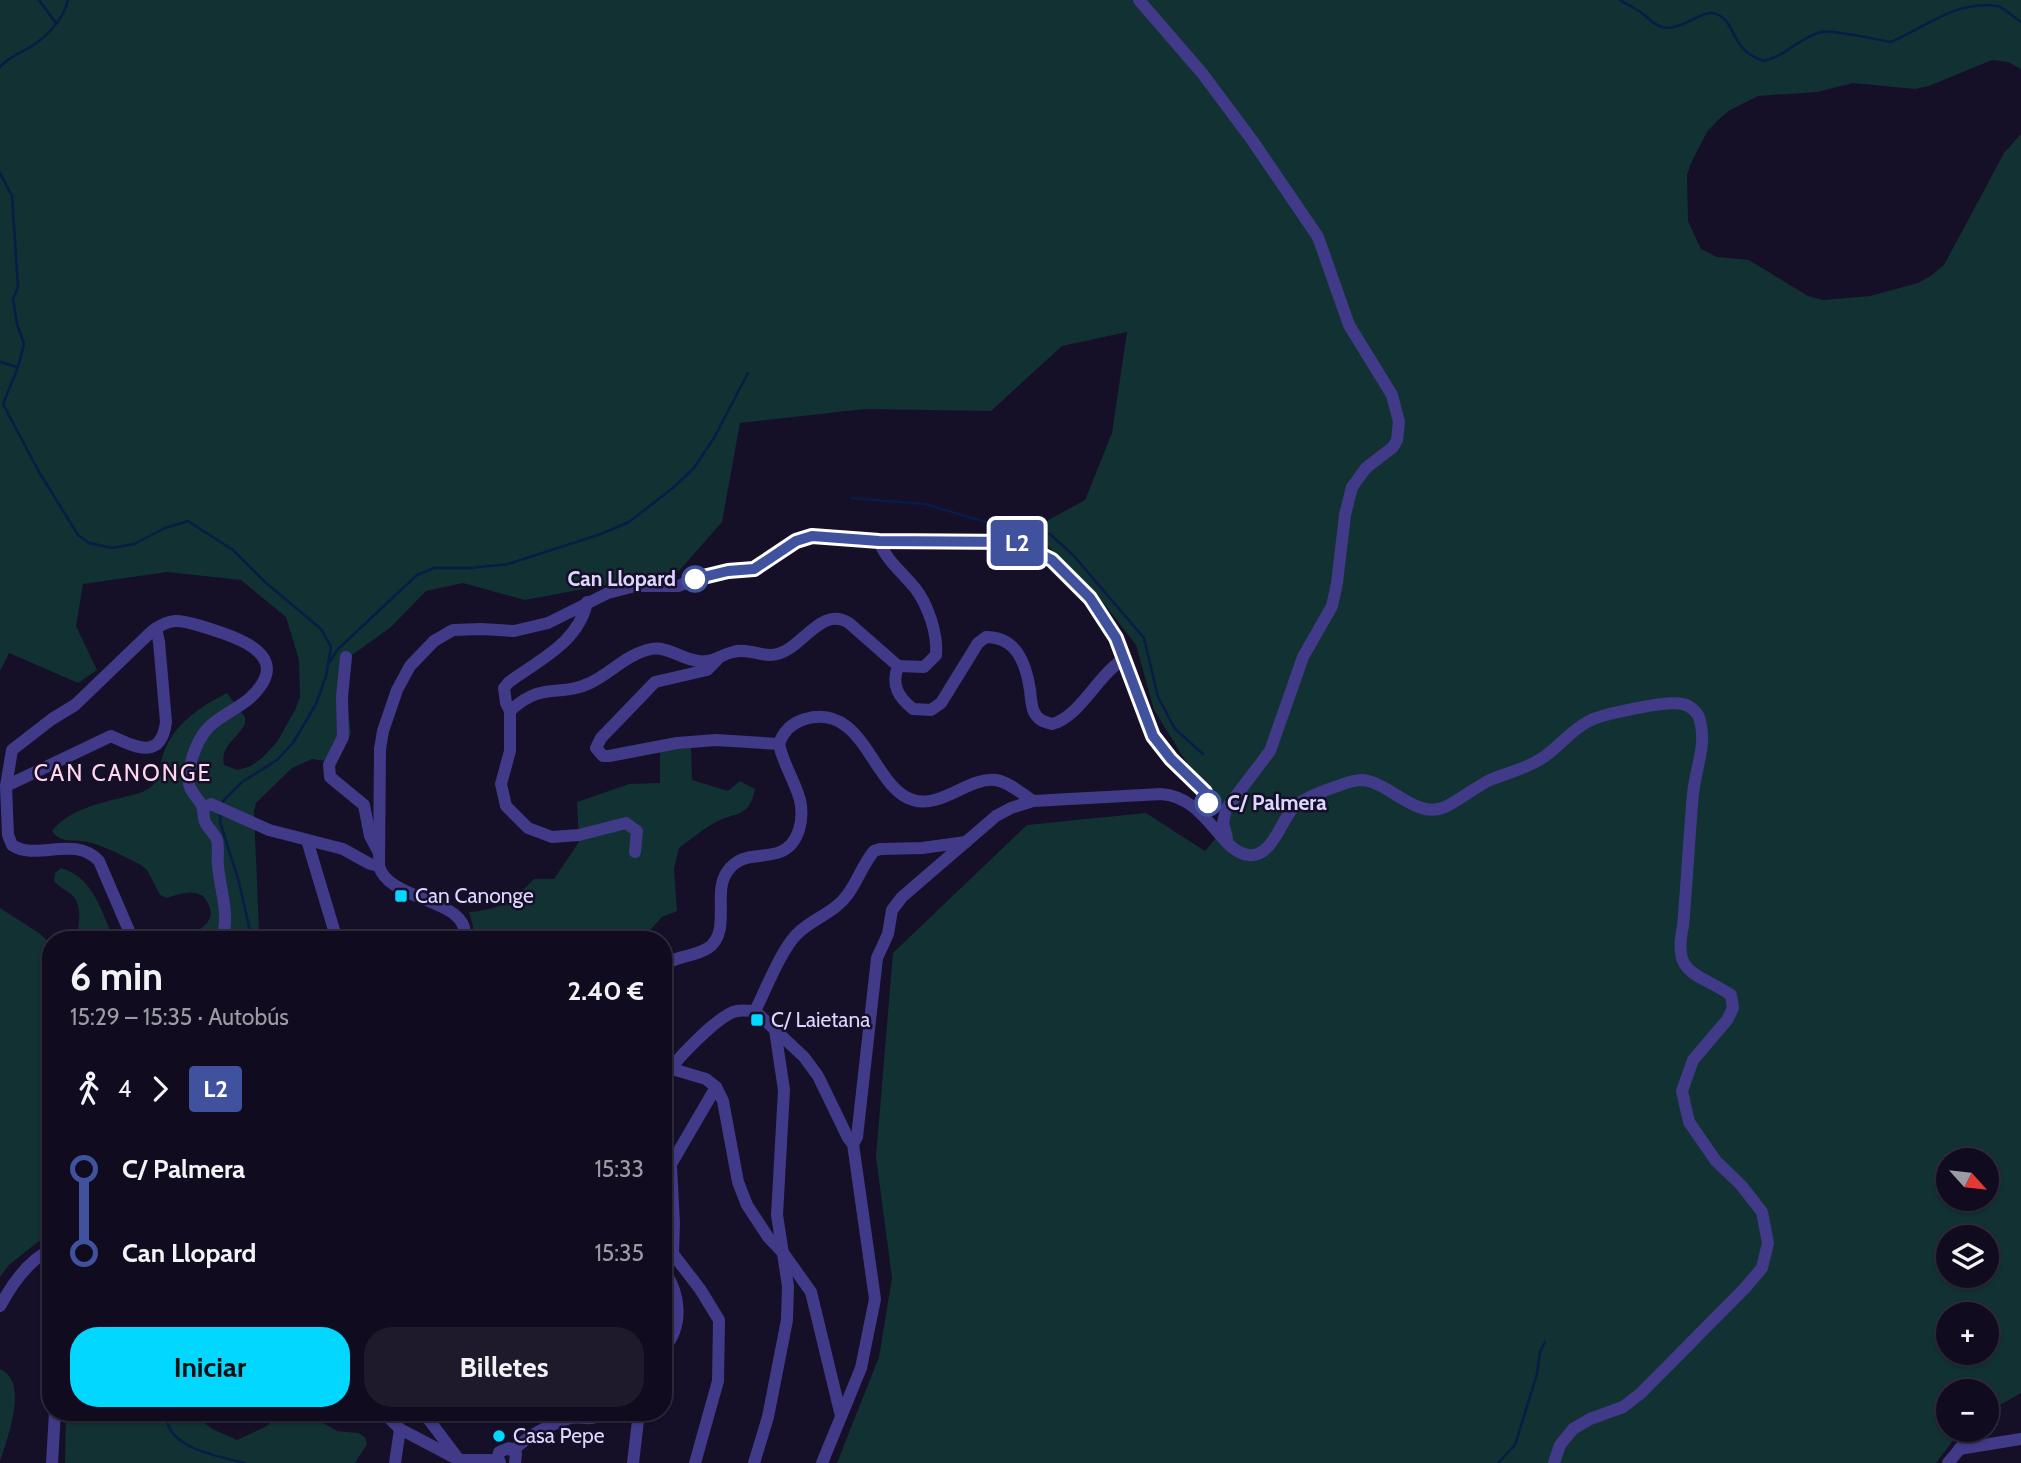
<!DOCTYPE html>
<html lang="es">
<meta charset="utf-8">
<style>
:root{--surface:#100b1e;--page:#1e192b;--text:#f1f3f6;--muted:#9c9ba4;--line:#302b3c;--accent:#02d7ff}
body{margin:0;font-family:Cabin,sans-serif;background:var(--page);color:var(--text);height:100vh;display:flex;flex-direction:column;font-size:26px;white-space:nowrap}
*{box-sizing:border-box;margin:0}
p{font-size:23px;color:var(--muted)}
.icon{flex:none;width:38px;height:38px;fill:none;stroke:currentColor;stroke-width:2;stroke-linecap:round;stroke-linejoin:round}
.map{position:relative;flex:1;overflow:hidden}
.panel{position:absolute;left:42px;top:931px;width:630px;height:490px;display:flex;flex-direction:column;background:var(--surface);border-radius:28px;box-shadow:0 2px 5px #0004,0 0 0 2px var(--line)}
.panel>*{flex:none}
.badge{padding:0 14px;border-radius:5px;font-size:24px;line-height:46px}
.needle{width:46px;rotate:117deg}
.buttons{position:absolute;left:1936px;top:1148px;display:grid;gap:14px}
.buttons a{display:grid;place-items:center;width:63px;height:63px;border-radius:50%;background:var(--surface);box-shadow:0 2px 5px #0004,0 0 0 2px var(--line);font-size:35px}
.map>.badge{position:absolute;translate:-50% -50%;box-shadow:0 0 0 4px #fff}
.legs{display:flex;align-items:center;gap:10px;height:77px;padding:0 28px;font-size:23px}
.legs p{margin-inline-start:auto}
.headline{display:flex;align-items:center;justify-content:space-between;height:119px;padding:0 28px}
h1{font-size:38px;font-weight:800;line-height:52px}
.cta{display:flex;gap:14px;margin-top:auto;padding:14px 28px}
.cta a{flex:1;height:80px;border-radius:28px;background:var(--accent);color:#111;font-size:28px;font-weight:800;line-height:80px;text-align:center}
.cta a+a{background:var(--page);color:var(--text)}
ul{padding:0 28px;list-style:none}
li{display:flex;align-items:center;gap:24px;height:84px;font-size:26px}
li i{display:grid;place-items:center;width:10px;height:100%;margin:0 9px;background:currentColor}
li i::after{content:'';width:18px;height:18px;margin:-9px;border:5px solid;border-radius:50%;background:var(--surface)}
li p{margin-inline-start:auto}
li:first-child i{background:linear-gradient(#0000 50%,currentColor 0)}
li:last-child i{background:linear-gradient(currentColor 50%,#0000 0)}
.map>svg:first-child{display:block}
.green{fill:#123132;fill-rule:evenodd}
.lines{fill:none;stroke-linecap:round;stroke-linejoin:round}
.stream{stroke:#091c47;stroke-width:2.5}
.minor{stroke:#413a88;stroke-width:12}
.line-1-casing{stroke:#fff;stroke-width:16}
.line-1{stroke:#40529e;stroke-width:10}
.stop-1-dot{fill:#fff;stroke:#40529e;stroke-width:3.5}
.poi-dot{fill:#02d7ff;stroke:#150f28;stroke-width:2.5}
.labels{text-anchor:middle;stroke-width:5;stroke-linejoin:round;paint-order:stroke}
.stop-label{font-size:21px;font-weight:bold;fill:#ddd6ff;stroke:#150f28;text-anchor:end}
.poi-label{font-size:21px;fill:#ddd6ff;stroke:#150f28;text-anchor:start}
.neighbourhood-label{font-size:23px;letter-spacing:2px;fill:#ffd8ee;stroke:#150f28}
</style>
<div class="map">
<svg width="2021" height="1463" viewBox="0 0 2021 1463">
<rect width="100%" height="100%" fill="#150f28"/>
<!-- green -->
<g class="green">
<path d="M0,0h2021v69l-13,-7 -16,-2 -63,26 -14,3 -62,-6 -36,9 -59,4 -28,14 -12,10 -11,12 -15,29 -5,14 1,46 13,28 16,8 32,3 59,36 15,4 47,-4 48,-13 14,-8 12,-10 60,-112 17,-19v1259l-35,20v-22h-38v39h13l-25,33h-1099l42,-106 13,-79 -16,-121 17,-204 134,-128 119,-12 59,38 24,-28 2,-11 -41,-44 -36,-58 -18,-65 -34,-44 -55,-56 -24,-11 62,-34 27,-67 15,-101 -65,14 -71,65 -126,-2 -125,14 -18,99 -43,49 -154,29 -62,-17 -37,8 -35,36 -43,31 -4,23 7,52 -7,14 -18,14 -14,-2 -20,9 -36,35 -2,8 5,119 4,10h-78c17,-13 37,-20 18,-44 -13,-7 -23,-2 -36,2l-7,-3 -13,-25 -6,-5c-16,-8 -36,-19 -53,-23 -13,-3 -28,2 -36,-11 16,-21 48,-28 72,-34 10,-3 22,-4 29,-12 8,-8 6,-20 10,-30 10,-31 37,-48 64,-62l18,24v7c-8,15 -25,22 -21,41l14,5 13,-4 12,-9 14,-15 18,-32 5,-13 -1,-37 -13,-43 -45,-37 -74,-8 -84,12 -7,42 21,44 -19,13 -69,-30 -9,18zM1948,1160h38v39h-38zM1948,1237h38v39h-38zM1948,1314h38v39h-38z"/>
<path d="M691,746l1,34 36,11 12,-10 15,8c-6,30 -19,22 -39,33 -13,7 -25,17 -37,26l-5,20 3,43 -15,6 -21,23h-168v-14l-4,-14c31,-2 44,-12 65,-33h20l25,-37 -2,-40 52,-18 31,-1v-32z"/>
<path d="M61,868c32,9 41,44 53,72h-38c3,-13 7,-35 -4,-45 -6,-5 -13,-8 -18,-14l1,-8z"/>
<polygon points="0,908 39,933 51,944 51,1242 39,1241 9,1265 0,1277"/>
<path d="M0,1369c30,13 7,70 0,93z"/>
<polygon points="66,1412 191,1412 212,1429 237,1440 265,1427 281,1414 296,1412 311,1416 337,1431 358,1433 365,1437 367,1444 355,1463 65,1463"/>
</g>
<g class="lines">
<!-- stream -->
<g class="stream">
<polyline points="39,0 56,23"/>
<path d="M1620,0c6,4 13,7 19,11 8,5 13,13 23,16 22,5 41,-21 57,-12 18,10 11,34 44,46 22,-4 37,-24 58,-29 9,-3 57,8 70,10 35,-15 64,-42 107,-36 9,4 15,11 23,16"/>
<path d="M0,67c8,-9 13,-10 23,-16 20,-10 40,-29 45,-51"/>
<polyline points="0,173 12,196 18,287 13,299 17,324 24,344 18,367 3,404 39,472 78,535 89,543 112,548 134,544 165,528 188,521 233,550 265,582 321,629 331,647 326,676 316,704 293,743 277,760 242,782 223,801 222,805"/>
<polyline points="0,362 17,367"/>
<polyline points="851,498 925,504 992,524 1050,534 1074,556 1144,638 1158,697 1175,729 1203,754"/>
<polyline points="330,662 337,650 417,575 434,568 470,568 508,564 601,534 629,522 674,487 694,468 714,438 748,373"/>
<polyline points="221,812 220,822 239,882 252,940"/>
<path d="M166,1412c-2,36 52,44 78,51"/>
<polyline points="1498,1463 1515,1445 1537,1374 1540,1352 1545,1342"/>
</g>
<!-- minor -->
<g class="minor">
<polyline points="1139,0 1202,73 1252,140 1318,237 1349,325 1392,395 1399,422 1397,440 1393,447 1366,468 1352,487 1345,515 1337,583 1332,606 1303,657 1270,751 1226,809 1223,823 1227,838"/>
<path d="M879,541c7,19 23,31 36,47 13,17 23,46 21,67l-12,12 -26,-1"/>
<path d="M587,602c-8,40 -48,58 -78,80l-5,6 2,15 4,8v40l-9,33 5,22 22,22 24,9 27,-2 47,-12 11,8 -2,21"/>
<polyline points="346,657 342,697 343,737 329,765 330,777 364,805 370,836 378,851"/>
<path d="M717,660l-10,10 -52,12 -54,56 -5,10 7,8h6l68,-13 39,-3 63,4c4,-12 13,-21 26,-25 60,-17 67,69 108,81 28,9 55,-23 83,-20 13,2 26,14 37,21"/>
<path d="M510,711c33,-31 49,-13 80,-28 21,-10 37,-29 61,-34 16,-3 31,10 47,12 18,2 21,-6 35,-9 13,-4 25,3 37,3 31,0 48,-51 79,-32l49,43c-7,19 0,31 15,43l18,1 10,-7 37,-60 8,-6c31,0 40,27 44,53 1,7 1,16 4,22 4,8 10,10 18,12 29,-8 45,-49 72,-65"/>
<path d="M6,786l105,-50c24,11 50,25 55,-14l-7,-80 -3,-14"/>
<polyline points="203,808 211,804 269,830 343,849 370,864 379,866"/>
<polyline points="307,840 337,940"/>
<path d="M133,940l-34,-79c-25,-27 -62,1 -87,-16l-4,-10 -2,-49 6,-36 40,-31 23,-14 77,-74c19,-14 28,-11 49,-5 34,11 96,28 49,72 -14,12 -31,18 -43,31 -11,13 -20,38 -18,55 1,8 10,15 13,22 2,5 1,11 3,16 3,6 9,11 12,18 2,7 0,18 1,26 2,24 13,51 3,74"/>
<path d="M464,940c10,-42 -75,-37 -85,-74l1,-117 3,-18 14,-41 13,-24 24,-25 19,-11 28,-1 33,2 34,-8 60,-30 27,-7h43l27,-10 49,-7 42,-28 16,-5 67,5 137,1 36,18 37,38 27,40 37,98 18,23 41,38 1,5 -8,15"/>
<path d="M663,966c13,-11 32,-9 45,-18 24,-16 4,-55 19,-76 14,-21 35,-13 53,-20 20,-8 24,-34 20,-52 -5,-19 -17,-36 -21,-56"/>
<path d="M755,1011c11,-22 26,-61 42,-77 17,-17 37,-20 51,-40 10,-14 15,-30 26,-43l6,-2 42,-1 44,-6"/>
<polyline points="755,1011 804,1057 818,1076 848,1138 853,1144"/>
<polyline points="669,1068 706,1079 716,1087 723,1101 738,1182 747,1205 768,1237 784,1254 811,1292 841,1416"/>
<path d="M663,1080c9,-17 56,-66 74,-69 6,-1 12,0 18,0"/>
<polyline points="663,1178 716,1087"/>
<polyline points="673,1254 700,1289 719,1320 718,1381 695,1463"/>
<polyline points="663,1267 673,1254 674,1223 671,1166"/>
<path d="M663,1269c18,25 21,57 0,81"/>
<path d="M0,1306c11,-20 29,-47 51,-56"/>
<polyline points="242,1412 249,1415 259,1412"/>
<polyline points="383,1412 400,1429 459,1460 498,1460"/>
<polyline points="423,1412 457,1457"/>
<polyline points="1959,1449 2021,1439"/>
<path d="M514,1450c13,-14 35,-25 53,-31 15,-5 22,5 38,-7"/>
<polyline points="52,1463 55,1412"/>
<polyline points="395,1463 400,1429"/>
<polyline points="500,1463 498,1457 499,1452 509,1448 516,1454 515,1463"/>
<polyline points="633,1463 639,1412"/>
<polyline points="754,1463 768,1417 787,1320 788,1286 777,1215 784,1090 775,1030"/>
<path d="M822,1463l39,-95 14,-69 -22,-155 4,-7 20,-179 11,-24 4,-24 10,-13 94,-81 15,-8 22,-7 128,-7c46,3 59,59 88,61 23,3 32,-35 45,-48 10,-9 25,-14 38,-19 9,-3 20,-8 30,-8 28,2 54,40 83,27 16,-8 29,-19 45,-27 16,-7 35,-11 49,-20 18,-10 30,-29 50,-39 14,-7 78,-21 93,-17 8,1 17,9 18,17 7,24 -5,49 -7,73 -4,44 -6,88 -10,132 -11,50 14,46 48,69l2,13 -6,12 -34,40 -11,31 7,31 27,39 25,24 21,27 6,31 -6,25 -17,20 -104,105 -18,14 -33,12 -17,10 -13,16 -6,18"/>
<polyline points="1948,1463 1970,1437"/>
</g>
</g>
<g class="lines">
<defs>
<polyline id="line-1" points="695,579 728,571 754,569 796,541 812,536 879,541 1016,542 1052,560 1090,598 1116,638 1153,736 1171,759 1205,792 1208,803"/>
</defs>
<!-- line-1 casing -->
<use href="#line-1" class="line-1-casing"/>
<!-- line-1 -->
<use href="#line-1" class="line-1"/>
</g>
<!-- markers -->
<g class="stop-1-dot">
<circle cx="695" cy="579" r="12"/>
<circle cx="1208" cy="803" r="12"/>
</g>
<g class="poi-dot">
<rect x="394" y="889" width="14" height="14" rx="3.5"/>
<rect x="750" y="1013" width="14" height="14" rx="3.5"/>
<circle cx="499" cy="1436" r="7"/>
</g>
<g class="labels">
<!-- stop labels -->
<g class="stop-label">
<text x="676" y="586">Can Llopard</text>
<text x="1227" y="810" text-anchor="start">C/ Palmera</text>
</g>
<!-- poi labels -->
<g class="poi-label">
<text x="415" y="903">Can Canonge</text>
<text x="771" y="1027">C/ Laietana</text>
<text x="513" y="1443">Casa Pepe</text>
</g>
<!-- neighbourhood labels -->
<g class="neighbourhood-label">
<text x="123" y="781">CAN CANONGE</text>
</g>
</g>
</svg>
<div class="buttons">
<a><svg class="needle" viewBox="-14 -14 28 28"><path d="M0-13l5 13h-10z" fill="#e53935"/><path d="M0 13l5-13h-10z" fill="#9c9ba4"/></svg></a>
<a><svg class="icon" aria-label="layers" viewBox="0 0 24 24"><path d="M12 4l9 5-9 5-9-5zM3 14l9 5 9-5"/></svg></a>
<a>+</a>
<a>−</a>
</div>
<b class="badge" style="left:1017px;top:543px;background:#40529e;color:#fff">L2</b>
<section class="panel">
<div class="headline"><div><h1>6 min</h1><p>15:29 – 15:35 · Autobús</p></div><b>2.40 €</b></div>
<div class="legs"><svg class="icon" aria-label="walk" viewBox="0 0 24 24"><circle cx="13" cy="4" r="2"/><path d="M13 8l-2 6 4 7M11 14l-3 7M7 12l3-4h3l4 4"/></svg>4<svg class="icon" aria-label="forward" viewBox="0 0 24 24"><path d="M9 5l7 7-7 7"/></svg><b class="badge" style="background:#40529e;color:#fff">L2</b></div>
<ul>
<li><i style="color:#40529e"></i><b>C/ Palmera</b><p>15:33</p></li>
<li><i style="color:#40529e"></i><b>Can Llopard</b><p>15:35</p></li>
</ul>
<div class="cta"><a>Iniciar</a><a>Billetes</a></div>
</section>
</div>
